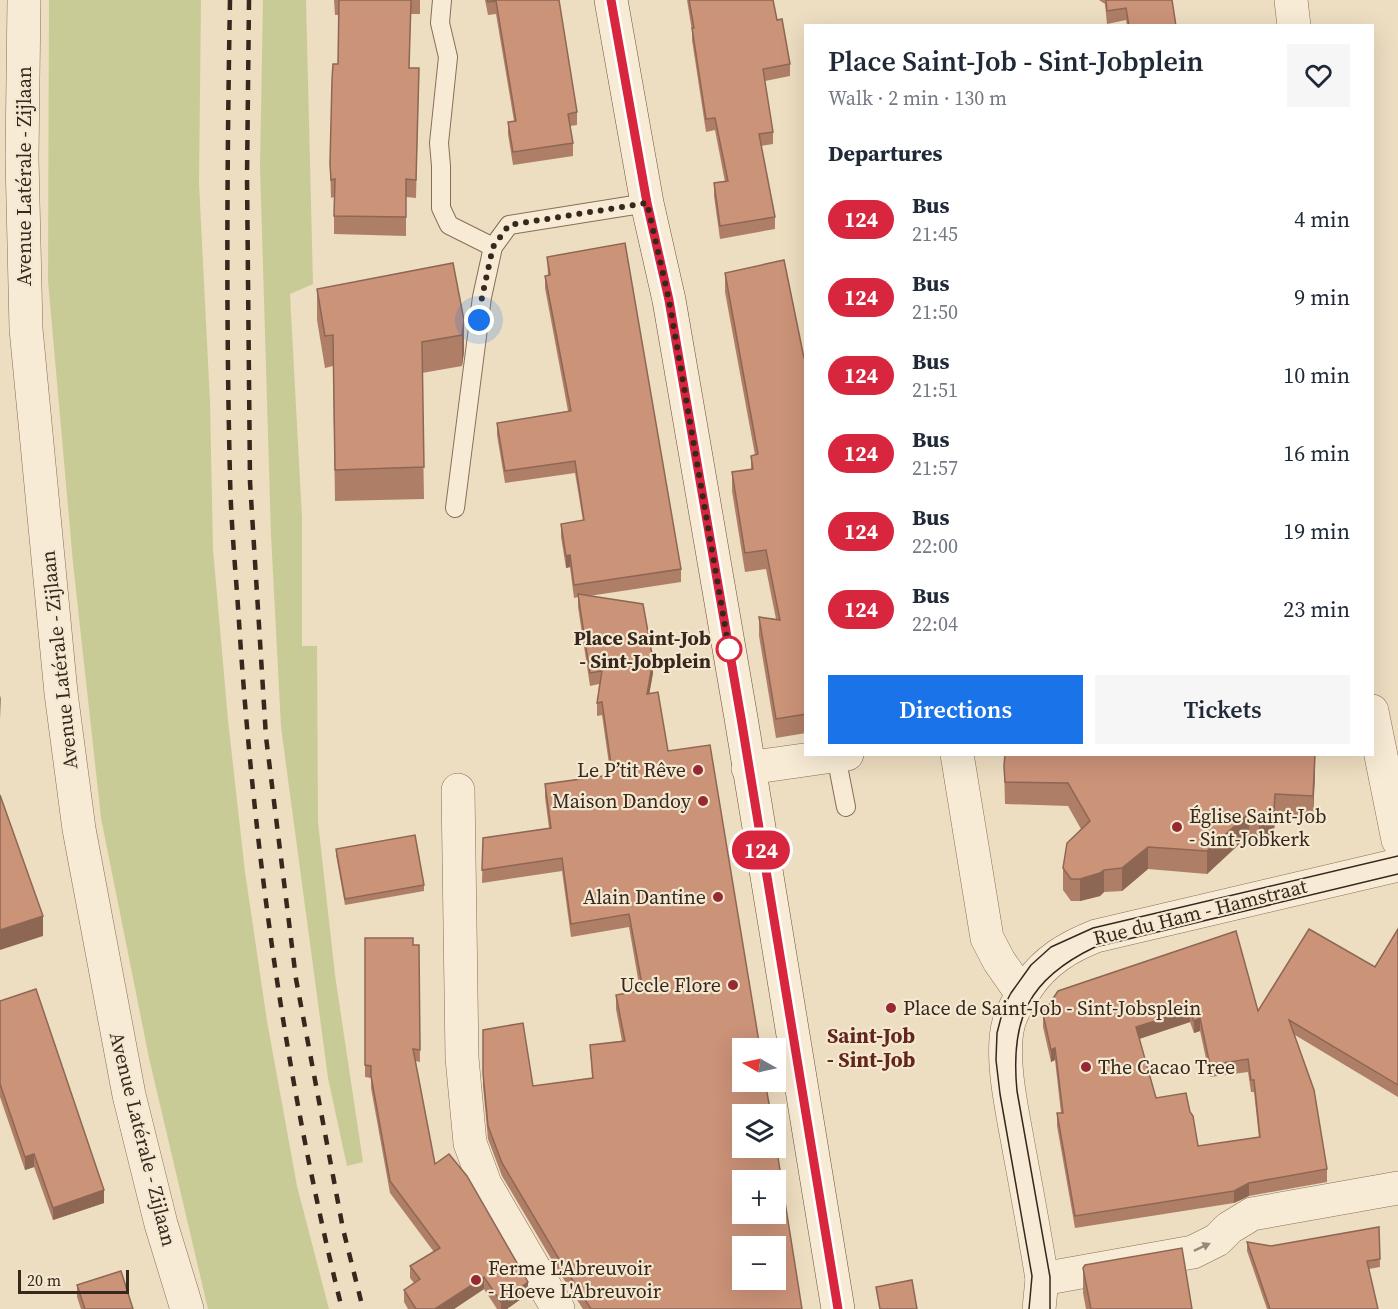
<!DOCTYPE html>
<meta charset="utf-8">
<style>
:root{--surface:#fff;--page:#f6f6f7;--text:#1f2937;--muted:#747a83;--accent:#1a73e8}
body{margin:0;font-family:"Source Serif 4",serif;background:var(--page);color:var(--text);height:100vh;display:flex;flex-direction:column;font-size:22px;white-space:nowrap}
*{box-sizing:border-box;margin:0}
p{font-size:20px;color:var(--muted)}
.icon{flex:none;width:33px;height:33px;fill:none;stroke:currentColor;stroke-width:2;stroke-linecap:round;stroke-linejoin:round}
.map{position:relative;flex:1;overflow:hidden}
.side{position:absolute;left:804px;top:24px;width:570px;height:732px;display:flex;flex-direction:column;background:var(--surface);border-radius:0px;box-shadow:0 6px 24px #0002}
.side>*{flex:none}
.badge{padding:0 12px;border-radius:20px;font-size:21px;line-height:39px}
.needle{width:39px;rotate:279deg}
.tools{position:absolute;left:732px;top:1038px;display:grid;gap:12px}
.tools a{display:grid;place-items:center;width:54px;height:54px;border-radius:0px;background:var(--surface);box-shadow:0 6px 24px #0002;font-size:30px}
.scale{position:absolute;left:18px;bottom:15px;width:111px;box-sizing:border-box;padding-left:6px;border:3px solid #37271d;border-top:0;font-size:16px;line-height:21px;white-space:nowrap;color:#37271d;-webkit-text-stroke:4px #f5e8d1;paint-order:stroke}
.you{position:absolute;width:30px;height:30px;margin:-15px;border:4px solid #fff;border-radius:50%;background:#1a73e8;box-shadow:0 0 0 9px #1a73e833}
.map>.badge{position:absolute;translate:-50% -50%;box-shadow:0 0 0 3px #fff}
h2{padding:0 24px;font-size:22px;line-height:54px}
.round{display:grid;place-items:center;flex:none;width:63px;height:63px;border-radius:0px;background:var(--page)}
.headline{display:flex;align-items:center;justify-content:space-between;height:102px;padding:0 24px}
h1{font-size:28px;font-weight:600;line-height:45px}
.button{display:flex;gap:12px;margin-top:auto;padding:12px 24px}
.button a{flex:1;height:69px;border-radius:0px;background:var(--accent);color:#fff;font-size:24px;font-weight:600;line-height:69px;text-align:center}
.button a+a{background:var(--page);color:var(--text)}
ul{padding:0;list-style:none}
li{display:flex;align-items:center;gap:18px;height:78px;padding:0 24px}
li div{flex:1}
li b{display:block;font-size:22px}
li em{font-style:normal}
li .badge{min-width:66px;font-weight:700;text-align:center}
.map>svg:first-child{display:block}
.green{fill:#c9cb96}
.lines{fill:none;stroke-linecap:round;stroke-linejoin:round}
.lane-casing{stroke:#876e59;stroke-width:20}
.street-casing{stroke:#876e59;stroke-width:34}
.secondary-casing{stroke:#684f3c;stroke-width:34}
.lane{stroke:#f8ebd5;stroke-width:18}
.street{stroke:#f8ebd5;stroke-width:33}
.secondary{stroke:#f8ebd5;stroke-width:33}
.tram{stroke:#37271d;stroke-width:1.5}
.rail{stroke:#37271d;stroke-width:4.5;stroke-dasharray:10 10;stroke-linecap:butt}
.wall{fill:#af7e67;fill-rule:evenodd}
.shaded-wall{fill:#8e6754}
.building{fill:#cb9378;stroke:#8e6754;stroke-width:1.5;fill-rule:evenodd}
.oneway{fill:#988979}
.line-casing{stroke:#fff;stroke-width:14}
.line{stroke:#d7263d;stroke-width:9}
.walk{stroke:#37271d;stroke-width:6;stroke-dasharray:0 10.8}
.stop-dot{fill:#fff;stroke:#d7263d;stroke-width:3}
.poi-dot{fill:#952a33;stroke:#f5e8d1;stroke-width:2}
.labels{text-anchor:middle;stroke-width:4.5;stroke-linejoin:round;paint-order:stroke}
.street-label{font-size:20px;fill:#37271d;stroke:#f5e8d1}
.stop-label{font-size:20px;font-weight:bold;fill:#37271d;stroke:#f5e8d1;text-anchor:end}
.poi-label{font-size:20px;fill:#37271d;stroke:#f5e8d1;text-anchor:end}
.neighbourhood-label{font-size:21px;font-weight:bold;fill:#63261d;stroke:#f5e8d1}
</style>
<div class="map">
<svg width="1398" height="1309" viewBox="0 0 1398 1309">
<rect width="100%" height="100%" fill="#edddc1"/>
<!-- green -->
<g class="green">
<polygon points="49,0 201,0 199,183 210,402 213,549 228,720 245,872 267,1021 297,1186 329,1309 208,1309 149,1058 101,818 73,563 48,281"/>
<polygon points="263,0 306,0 313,284 290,294 302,518 302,646 317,646 318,822 335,975 363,1162 347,1166 328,1078 281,727 271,535 260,166"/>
</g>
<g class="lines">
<defs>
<g id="lane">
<polyline points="442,0 440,23 448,57 439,143 441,166 441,208 449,225 493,247"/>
<polyline points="455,508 482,297 493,247 509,225 647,203"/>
<polyline points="836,756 846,807"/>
</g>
<g id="street">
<polyline points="24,0 22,158 26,329 61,693 79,829 129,1095 161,1224 187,1309"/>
<polyline points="1291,0 1294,26"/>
<polyline points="1372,711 1398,840"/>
<polyline points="957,754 987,938 999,961 1022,994"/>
<polyline points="748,768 847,754"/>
<polyline points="458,790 462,1058 470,1143 485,1184 558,1309"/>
<polyline points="1042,1279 1193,1252 1217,1240 1229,1228 1252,1214 1398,1188"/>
<path d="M1039,1309l3,-30c-7,-44 -15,-87 -23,-130 -6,-35 -20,-93 -10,-127 4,-13 11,-24 19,-36 17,-25 40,-39 68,-50l302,-71"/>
</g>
<polyline id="secondary" points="611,0 647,203 669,300 741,718 838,1309"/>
</defs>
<!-- lane casing -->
<use href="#lane" class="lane-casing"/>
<!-- street casing -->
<use href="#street" class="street-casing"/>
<!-- secondary casing -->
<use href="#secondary" class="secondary-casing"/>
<!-- lane -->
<use href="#lane" class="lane"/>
<!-- street -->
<use href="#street" class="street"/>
<!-- secondary -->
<use href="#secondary" class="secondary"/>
<!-- tram -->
<g class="tram">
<polyline points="1029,1309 1032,1276 1000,1094 996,1060 997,1033 1004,1006 1011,993 1031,965 1051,947 1093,928 1398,856"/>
<path d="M1050,1309v-32l-33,-186c-7,-72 11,-112 78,-144l303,-73"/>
</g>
<!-- rail -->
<g class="rail">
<path d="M230,0c-3,159 -4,318 0,477 1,48 6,97 9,145 15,231 47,462 103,687"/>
<polyline points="249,0 247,177 250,482 266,737 296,979 343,1229 363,1309"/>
</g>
</g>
<!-- wall -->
<g class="wall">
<polygon points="334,0 420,0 420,14 411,14 409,68 419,68 416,198 406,197 406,236 334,234 334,197 331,198 330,164 338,64 339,15 335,15"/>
<polygon points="485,0 559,0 577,112 577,125 570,126 573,143 573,156 513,165 508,134 508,122 514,121 496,14 488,15"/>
<polygon points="687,0 773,0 777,20 790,64 790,76 765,81 773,132 773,144 761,146 775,217 775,229 720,239 714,196 714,183 725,182 715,130 706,132 692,40 692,31"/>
<polygon points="1099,0 1172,0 1176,26 1127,26 1126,20 1107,24 1105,4"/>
<polygon points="547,257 681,569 681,582 589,596 653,673 649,694 668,751 802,1309 583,1309 559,1272 502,1176 488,1139 483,1086 483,1030 533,1086 592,1078 590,1045 622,1041 616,1009 616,995 640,990 629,927 571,937 562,871 482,883 483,838 549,828 545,797 545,784 609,775 609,764 602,715 597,716 597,703 599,684 590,686 578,607 578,597 574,598 570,567 566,568 561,537 561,524 583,521 575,473 505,483 497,435 497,423 568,411 545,288 545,276 548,276"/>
<polygon points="725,273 804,358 806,358 806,733 776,738 759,636 759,617 776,619 766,569 745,572 732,491 732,472 751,469 751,456 755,455 725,292"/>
<polygon points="317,289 464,320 464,352 462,366 422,373 424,499 335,501 333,366 325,368 317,320"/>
<polygon points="0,695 1,699 0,719"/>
<polygon points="1004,766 1315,772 1313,819 1275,816 1274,833 1259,846 1249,835 1207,874 1148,869 1122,891 1104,892 1100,896 1080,901 1071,901 1063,890 1063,868 1081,829 1068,806 1005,804"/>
<polygon points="336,849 424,885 424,891 345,905 336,855"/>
<path d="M1398,929v168l-103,-62 32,134v13l-78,14 -15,7 -159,25 -18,-102v-13h4l-6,-53 -4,2 -8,-35v-13l15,-23 200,20 117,-44zM1190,1022l4,11 6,-2 10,46 38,-5 3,20h3l5,46 -61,8 -8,-34 -34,-14 -17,-59z"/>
<polygon points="365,938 413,945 419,945 420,1062 415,1061 435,1164 528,1294 507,1309 497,1309 484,1289 454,1309 408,1309 404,1302 404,1290 414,1283 410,1278 410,1266 434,1252 390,1193 371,1088 371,1078 365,1077"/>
<polygon points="0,1001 104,1203 53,1220 34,1167 25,1170 0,1097"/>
<polygon points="1379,1227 1380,1267 1369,1269 1378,1309 1267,1309 1247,1251 1247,1242 1271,1246"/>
<polygon points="1083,1268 1192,1309 1086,1309 1083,1293"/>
<polygon points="77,1285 133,1309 81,1309 77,1297"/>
</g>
<!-- shaded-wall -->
<g class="shaded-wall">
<polygon points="464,320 464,352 462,366 462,335"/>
<polygon points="570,555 570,567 566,568 566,556"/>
<polygon points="653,660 653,673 647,707 647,694"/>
<polygon points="1315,754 1315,772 1313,819 1313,796"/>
<polygon points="1275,794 1275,816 1274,833 1259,846 1259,824"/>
<polygon points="1249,813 1249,835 1207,874 1207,851"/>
<polygon points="1148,847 1148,869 1122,891 1122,868"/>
<polygon points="1104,870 1104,892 1100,896 1080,901 1080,879"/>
<polygon points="43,916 43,936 0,950 0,930"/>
<polygon points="1190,1010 1190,1022 1136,1040 1136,1027"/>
<polygon points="1200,1018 1200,1031 1194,1033 1194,1021"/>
<polygon points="1055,1048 1055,1060 1051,1062 1051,1050"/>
<polygon points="34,1154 34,1167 25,1170 25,1157"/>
<polygon points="1249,1183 1249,1196 1234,1203 1234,1191"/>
<polygon points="104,1190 104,1203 53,1220 53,1208"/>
<polygon points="484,1277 484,1289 454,1309 435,1309"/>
<polygon points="528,1282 528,1294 507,1309 501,1309 501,1302"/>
</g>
<!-- building -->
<g class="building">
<polygon points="339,0 411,0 409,68 419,68 416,180 406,179 406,217 334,216 335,179 331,180 330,164 332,80 333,64 338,64"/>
<polygon points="487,0 559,0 577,112 568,114 573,143 513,152 508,122 516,121 496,1 488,2"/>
<polygon points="689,0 773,0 777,20 782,19 790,64 763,69 773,132 759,134 775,217 720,226 714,183 728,181 715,118 706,119 692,28 694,28"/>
<polygon points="1106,0 1172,0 1176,26 1129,26 1126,8 1107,11"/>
<polygon points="625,243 681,569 574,585 570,555 566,556 561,524 584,520 575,461 505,471 497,423 571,411 545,276 550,275 547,257"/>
<polygon points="784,260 804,358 806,358 806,714 776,719 759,617 780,620 766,550 745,553 732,472 753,469 751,456 758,454 725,273"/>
<polygon points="453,263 464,320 462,335 422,342 424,467 335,470 333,335 325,336 317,289"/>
<path d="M578,594l65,10 10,56 -6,34 11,-2 10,59 42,-6 50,303h-18v34h23l6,32h-29v34h34v-3l26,164h-211l-32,-50 -57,-96 -14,-37 -5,-53v-43l40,-7 10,63 60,-8 -3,-33 35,-4 -9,-46 27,-5 -14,-76 -58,10 -9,-66 -80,12 1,-32 68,-10 -6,-44 65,-9 -1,-10 2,-1 -9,-62 -5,1 5,-32 -12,2zM742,1180h34v34h-34zM742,1246h34v34h-34z"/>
<polygon points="1005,754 1315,754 1313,796 1275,794 1274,811 1259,824 1249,813 1207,851 1148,847 1122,868 1104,870 1100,873 1080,879 1071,879 1063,868 1067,843 1090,821 1068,783 1005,782 1004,766"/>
<polygon points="0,795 43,916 0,930"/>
<polygon points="415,835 424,885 345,899 336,849"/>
<path d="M1309,929l66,38 23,-38v156l-109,-65 25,70 13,79 -78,14 -15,8 -159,25 -18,-103h6l-8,-65 -4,2 -8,-36 15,-23 178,-60 22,80zM1190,1010l4,11 6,-3 10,47 38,-6 3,21h3l6,57 -62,9 -5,-30 -3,-4 -4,-19 -30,5 -20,-71z"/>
<polygon points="365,938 413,938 413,945 419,945 420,1050 413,1049 435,1164 449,1154 467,1176 528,1282 501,1302 484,1277 435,1309 416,1309 404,1290 420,1279 410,1266 440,1248 390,1181 371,1076 371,1066 365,1065"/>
<polygon points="36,989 104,1190 53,1208 34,1154 25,1157 0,1084 0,1001"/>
<polygon points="1379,1227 1380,1259 1367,1261 1378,1309 1270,1309 1247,1242 1271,1246"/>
<polygon points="1182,1248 1192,1309 1091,1309 1083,1268 1085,1265"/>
<polygon points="121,1271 133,1309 85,1309 77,1285"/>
<polygon points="912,1280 917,1309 880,1309 876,1287"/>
</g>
<!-- one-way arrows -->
<defs><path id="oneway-solid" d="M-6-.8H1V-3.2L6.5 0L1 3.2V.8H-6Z" transform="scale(1.5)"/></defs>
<use class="oneway" href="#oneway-solid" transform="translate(1202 1247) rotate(-25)"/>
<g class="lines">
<defs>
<polyline id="line" points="611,0 647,203 669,300 677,347 741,718 838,1309"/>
</defs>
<!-- line casing -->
<use href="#line" class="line-casing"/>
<!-- line -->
<use href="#line" class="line"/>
<!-- walk -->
<polyline class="walk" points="479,320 482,297 493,247 509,225 647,203 669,300 729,649"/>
</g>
<!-- markers -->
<circle class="stop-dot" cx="729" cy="649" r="12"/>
<g class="poi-dot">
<circle cx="698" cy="770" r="6"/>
<circle cx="703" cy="801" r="6"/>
<circle cx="1177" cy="827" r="6"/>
<circle cx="718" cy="897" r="6"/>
<circle cx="733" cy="985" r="6"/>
<circle cx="891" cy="1008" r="6"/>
<circle cx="1086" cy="1067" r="6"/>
<circle cx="476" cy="1280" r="6"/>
</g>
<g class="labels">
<!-- street labels -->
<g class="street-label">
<text transform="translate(24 176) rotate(-90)" y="7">Avenue Latérale - Zijlaan</text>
<text transform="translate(59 660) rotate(-96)" y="7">Avenue Latérale - Zijlaan</text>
<text transform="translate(1200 912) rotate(-14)" y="7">Rue du Ham - Hamstraat</text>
<text transform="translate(143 1139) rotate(76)" y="7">Avenue Latérale - Zijlaan</text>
</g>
<!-- stop labels -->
<g class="stop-label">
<text x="711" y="645">Place Saint-Job<tspan x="711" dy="23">- Sint-Jobplein</tspan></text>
</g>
<!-- poi labels -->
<g class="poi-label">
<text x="686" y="777">Le P’tit Rêve</text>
<text x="691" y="808">Maison Dandoy</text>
<text x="1189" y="823" text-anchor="start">Église Saint-Job<tspan x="1189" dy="23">- Sint-Jobkerk</tspan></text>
<text x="706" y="904">Alain Dantine</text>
<text x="721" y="992">Uccle Flore</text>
<text x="903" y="1015" text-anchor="start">Place de Saint-Job - Sint-Jobsplein</text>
<text x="1098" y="1074" text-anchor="start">The Cacao Tree</text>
<text x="488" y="1275" text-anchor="start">Ferme L'Abreuvoir<tspan x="488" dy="23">- Hoeve L'Abreuvoir</tspan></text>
</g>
<!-- neighbourhood labels -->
<g class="neighbourhood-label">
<text x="871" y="1043">Saint-Job<tspan x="871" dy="24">- Sint-Job</tspan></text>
</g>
</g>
</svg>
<div class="tools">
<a><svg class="needle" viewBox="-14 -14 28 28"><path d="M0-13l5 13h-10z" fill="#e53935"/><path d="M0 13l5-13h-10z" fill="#747a83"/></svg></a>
<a><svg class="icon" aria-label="layers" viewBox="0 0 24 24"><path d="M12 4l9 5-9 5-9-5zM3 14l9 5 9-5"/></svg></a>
<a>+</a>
<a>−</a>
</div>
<div class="scale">20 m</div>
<div class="you" style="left:479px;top:320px"></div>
<b class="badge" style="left:761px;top:850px;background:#d7263d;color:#fff">124</b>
<section class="side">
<div class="headline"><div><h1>Place Saint-Job - Sint-Jobplein</h1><p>Walk · 2 min · 130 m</p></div><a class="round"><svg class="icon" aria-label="heart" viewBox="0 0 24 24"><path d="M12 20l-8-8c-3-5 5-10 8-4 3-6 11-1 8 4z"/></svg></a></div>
<h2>Departures</h2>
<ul>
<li><span class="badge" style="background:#d7263d;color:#fff">124</span><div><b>Bus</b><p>21:45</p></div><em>4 min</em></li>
<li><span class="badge" style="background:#d7263d;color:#fff">124</span><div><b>Bus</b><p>21:50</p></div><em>9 min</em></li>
<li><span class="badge" style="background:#d7263d;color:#fff">124</span><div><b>Bus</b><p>21:51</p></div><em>10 min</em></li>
<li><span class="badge" style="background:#d7263d;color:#fff">124</span><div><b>Bus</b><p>21:57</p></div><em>16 min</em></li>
<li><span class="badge" style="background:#d7263d;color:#fff">124</span><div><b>Bus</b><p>22:00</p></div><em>19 min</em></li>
<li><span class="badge" style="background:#d7263d;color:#fff">124</span><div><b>Bus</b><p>22:04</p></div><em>23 min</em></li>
</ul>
<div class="button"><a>Directions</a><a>Tickets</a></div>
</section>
</div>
